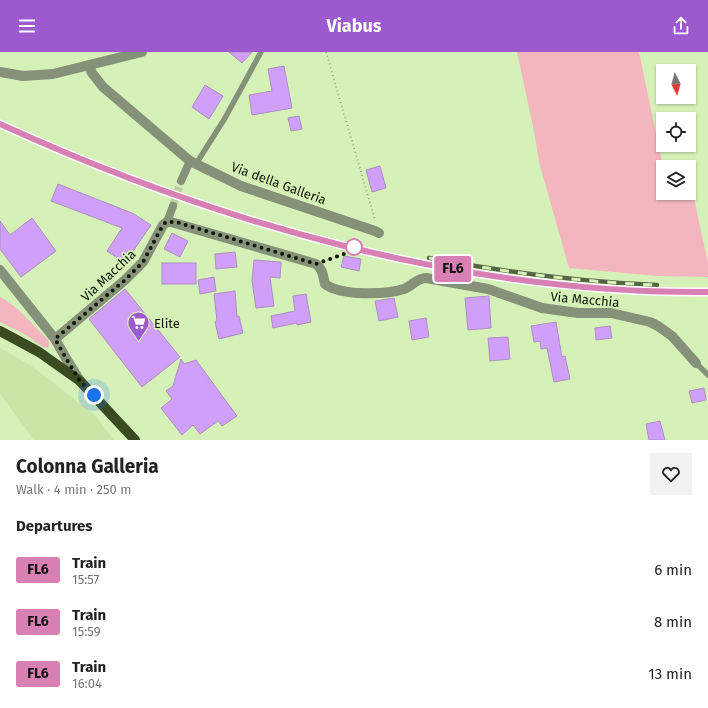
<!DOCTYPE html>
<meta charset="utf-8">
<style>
:root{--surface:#fff;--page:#f2f2f2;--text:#222;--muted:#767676;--accent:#9d5acf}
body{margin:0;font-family:"Fira Sans",sans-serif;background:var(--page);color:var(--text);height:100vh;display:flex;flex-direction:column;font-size:15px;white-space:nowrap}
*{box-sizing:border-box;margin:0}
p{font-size:13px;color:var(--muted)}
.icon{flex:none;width:22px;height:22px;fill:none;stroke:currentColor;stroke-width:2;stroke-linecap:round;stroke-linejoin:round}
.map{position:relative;height:388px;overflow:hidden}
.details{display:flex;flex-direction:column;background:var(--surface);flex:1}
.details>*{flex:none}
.badge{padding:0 8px;border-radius:3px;font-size:14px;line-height:26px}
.needle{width:26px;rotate:174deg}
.tools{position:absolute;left:656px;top:12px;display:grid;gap:8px}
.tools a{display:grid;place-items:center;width:40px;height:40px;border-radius:0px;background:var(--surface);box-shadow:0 1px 3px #0004;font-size:20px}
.you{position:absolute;width:20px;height:20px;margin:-10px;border:3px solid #fff;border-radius:50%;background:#1a73e8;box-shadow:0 0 0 6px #1a73e833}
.map>.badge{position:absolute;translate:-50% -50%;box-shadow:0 0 0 2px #fff}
h2{padding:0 16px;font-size:15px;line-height:36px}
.round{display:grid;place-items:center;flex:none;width:42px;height:42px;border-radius:0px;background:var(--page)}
.overview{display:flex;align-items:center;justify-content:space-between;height:68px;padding:0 16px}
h1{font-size:19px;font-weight:700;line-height:30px}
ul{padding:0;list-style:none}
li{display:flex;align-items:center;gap:12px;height:52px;padding:0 16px}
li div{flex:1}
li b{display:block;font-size:15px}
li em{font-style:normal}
li .badge{min-width:44px;font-weight:700;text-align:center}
header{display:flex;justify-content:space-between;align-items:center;height:52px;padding:0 16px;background:var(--accent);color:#fff;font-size:18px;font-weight:700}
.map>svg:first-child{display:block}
.built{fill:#c9e6a6}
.green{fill:#f3b5be}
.building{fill:#cf9ff9;stroke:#ab90c4}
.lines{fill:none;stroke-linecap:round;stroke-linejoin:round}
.pedestrian-tunnel{stroke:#b8d09d;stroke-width:8;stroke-dasharray:8 4;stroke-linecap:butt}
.path{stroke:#98ad80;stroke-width:2;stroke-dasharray:1 3;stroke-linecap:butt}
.service{stroke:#86917a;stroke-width:5.5}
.pedestrian{stroke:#86917a;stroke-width:8}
.minor{stroke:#86917a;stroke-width:10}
.primary{stroke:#3a4b22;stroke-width:10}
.rail-casing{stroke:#566644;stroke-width:4.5}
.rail{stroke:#d6f1b8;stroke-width:3;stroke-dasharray:9;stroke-linecap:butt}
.line-casing{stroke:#fff;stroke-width:9}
.line{stroke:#d880b4;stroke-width:6}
.walk{stroke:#0e1703;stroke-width:4;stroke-dasharray:0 7.2}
.stop-dot{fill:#fff;stroke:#d880b4;stroke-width:2}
.labels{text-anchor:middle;stroke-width:3.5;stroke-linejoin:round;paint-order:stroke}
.street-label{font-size:13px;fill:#0e1703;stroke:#d6f1b8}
.poi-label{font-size:13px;fill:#0e1703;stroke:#d6f1b8;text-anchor:start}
</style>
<header><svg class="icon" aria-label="menu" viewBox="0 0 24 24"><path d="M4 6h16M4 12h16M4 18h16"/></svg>Viabus<svg class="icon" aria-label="share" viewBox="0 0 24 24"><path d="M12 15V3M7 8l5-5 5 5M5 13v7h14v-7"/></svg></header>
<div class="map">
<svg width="708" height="388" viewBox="0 0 708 388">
<rect width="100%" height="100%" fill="#d6f1b8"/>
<!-- built -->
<polygon class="built" points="0,296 30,313 94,362 114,388 34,388 0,342"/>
<!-- green -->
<g class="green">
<polygon points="517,0 639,0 663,115 663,141 693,142 708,211 708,225 658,224 569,216 539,110 534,79"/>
<path d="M0,245c19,10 32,27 47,42l2,3v4l-2,2 -4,-1 -17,-12 -26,-13z"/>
</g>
<!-- building -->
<g class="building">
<polygon points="229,0 252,0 242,11"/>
<polygon points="284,14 292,56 252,63 249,43 272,39 268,17"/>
<polygon points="205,33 223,44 209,67 192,55"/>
<polygon points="299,64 302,77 291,79 288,66"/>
<polygon points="380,114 386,136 372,140 366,118"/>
<polygon points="58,132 132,161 151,173 125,211 107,199 122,176 51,149"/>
<polygon points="32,166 56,199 21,225 0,197 0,169 10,183"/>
<polygon points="172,181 188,189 180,205 164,197"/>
<polygon points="235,200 237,215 216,217 215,202"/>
<polygon points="344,204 361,207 359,219 341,215"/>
<polygon points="254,208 281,210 280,226 270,225 274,254 256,256 252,229"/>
<rect x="162" y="211" width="34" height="21"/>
<polygon points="214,225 216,239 200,242 198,228"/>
<polygon points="125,237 180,305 142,335 89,267"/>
<polygon points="235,239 237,265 239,264 243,281 219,287 215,270 217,269 214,242"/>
<polygon points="306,242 311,270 297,273 297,271 273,276 271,264 295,259 293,244"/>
<polygon points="489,244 491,276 468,278 465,246"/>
<polygon points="394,246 398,265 379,269 375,249"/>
<polygon points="426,266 429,285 412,288 409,269"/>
<polygon points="556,270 562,305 565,304 570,327 554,330 547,296 541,297 540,289 534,290 531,274"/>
<polygon points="610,274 612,286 596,288 595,276"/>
<polygon points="508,285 510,307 490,309 488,286"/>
<polygon points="181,307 184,312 196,308 237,364 222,374 218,369 200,382 193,373 182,383 161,356 172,347 166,339 173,334"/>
<polygon points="704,336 706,348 692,351 689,339"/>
<polygon points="660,369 665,388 649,388 646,372"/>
</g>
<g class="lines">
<!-- pedestrian-tunnel -->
<polyline class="pedestrian-tunnel" points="173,154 181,129"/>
<!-- path -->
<g class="path">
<polyline points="326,0 375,168"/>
<polyline points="327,208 345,202"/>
</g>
<!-- service -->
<g class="service">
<polyline points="196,112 225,66 261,0"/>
<polyline points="696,311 708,323"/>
</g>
<!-- pedestrian -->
<g class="pedestrian">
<polyline points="181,129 190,109"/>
<polyline points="167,170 173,154"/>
</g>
<!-- minor -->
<g class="minor">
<polyline points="89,14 92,21 103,35 190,109 241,134 375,179 379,181"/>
<polyline points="0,20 23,24 53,22 142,0"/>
<polyline points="0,218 55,287 67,308 80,329"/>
<path d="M55,287l70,-59 18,-18 20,-37 4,-3h4l145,42c7,5 7,12 9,20 16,12 60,11 79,5 8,-3 13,-11 22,-11l62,11 54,19 36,5h33l39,9 8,4 14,10 24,27"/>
</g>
<!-- primary -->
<polyline class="primary" points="0,279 39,300 80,329 135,388"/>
<defs>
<g id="rail">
<path d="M0,72c66,30 132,58 200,80 60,20 121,36 182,50 90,21 183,35 275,37"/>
<path d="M429,206c75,14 151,24 228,27"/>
</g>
</defs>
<!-- rail casing -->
<use href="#rail" class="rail-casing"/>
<!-- rail -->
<use href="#rail" class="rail"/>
</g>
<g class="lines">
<defs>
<path id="line" d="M0,72c219,100 466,170 708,168"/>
</defs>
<!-- line casing -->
<use href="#line" class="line-casing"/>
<!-- line -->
<use href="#line" class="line"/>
<!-- walk -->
<polyline class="walk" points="94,343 80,329 67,308 55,287 125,228 143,210 163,173 166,170 176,170 316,212 344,202 354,195"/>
</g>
<!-- icons -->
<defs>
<symbol id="supermarket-pin" viewBox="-11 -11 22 30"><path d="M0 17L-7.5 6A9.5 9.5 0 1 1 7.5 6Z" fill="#9d5acf" stroke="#d6f1b8"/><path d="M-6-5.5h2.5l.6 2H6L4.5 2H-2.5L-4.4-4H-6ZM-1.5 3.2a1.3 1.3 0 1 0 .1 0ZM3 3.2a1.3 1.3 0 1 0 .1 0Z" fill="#fff"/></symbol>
</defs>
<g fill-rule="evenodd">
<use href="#supermarket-pin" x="126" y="258" width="25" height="34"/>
</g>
<!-- markers -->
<circle class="stop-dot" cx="354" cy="195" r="8"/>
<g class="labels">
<!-- street labels -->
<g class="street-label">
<text transform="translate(279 131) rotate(20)" y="5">Via della Galleria</text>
<text transform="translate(108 223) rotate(-43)" y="5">Via Macchia</text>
<text transform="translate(585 247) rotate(5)" y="5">Via Macchia</text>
</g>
<!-- poi labels -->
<g class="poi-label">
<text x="154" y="276">Elite</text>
</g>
</g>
</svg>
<div class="tools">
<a><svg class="needle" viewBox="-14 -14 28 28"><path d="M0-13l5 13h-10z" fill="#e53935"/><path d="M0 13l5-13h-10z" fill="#767676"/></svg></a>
<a><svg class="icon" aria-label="locate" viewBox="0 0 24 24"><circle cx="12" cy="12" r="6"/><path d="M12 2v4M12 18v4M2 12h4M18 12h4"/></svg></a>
<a><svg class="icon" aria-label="layers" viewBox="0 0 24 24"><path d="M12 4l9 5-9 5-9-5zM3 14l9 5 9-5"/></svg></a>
</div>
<div class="you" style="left:94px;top:343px"></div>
<b class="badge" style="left:453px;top:217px;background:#d880b4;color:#111">FL6</b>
</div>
<section class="details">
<div class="overview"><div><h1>Colonna Galleria</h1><p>Walk · 4 min · 250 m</p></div><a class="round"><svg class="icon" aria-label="heart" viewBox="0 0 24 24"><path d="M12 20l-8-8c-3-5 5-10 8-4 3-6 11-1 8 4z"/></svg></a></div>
<h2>Departures</h2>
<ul>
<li><span class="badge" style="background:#d880b4;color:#111">FL6</span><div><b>Train</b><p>15:57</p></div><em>6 min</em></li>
<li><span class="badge" style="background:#d880b4;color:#111">FL6</span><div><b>Train</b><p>15:59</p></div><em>8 min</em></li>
<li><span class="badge" style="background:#d880b4;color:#111">FL6</span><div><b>Train</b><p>16:04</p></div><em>13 min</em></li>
</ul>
</section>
